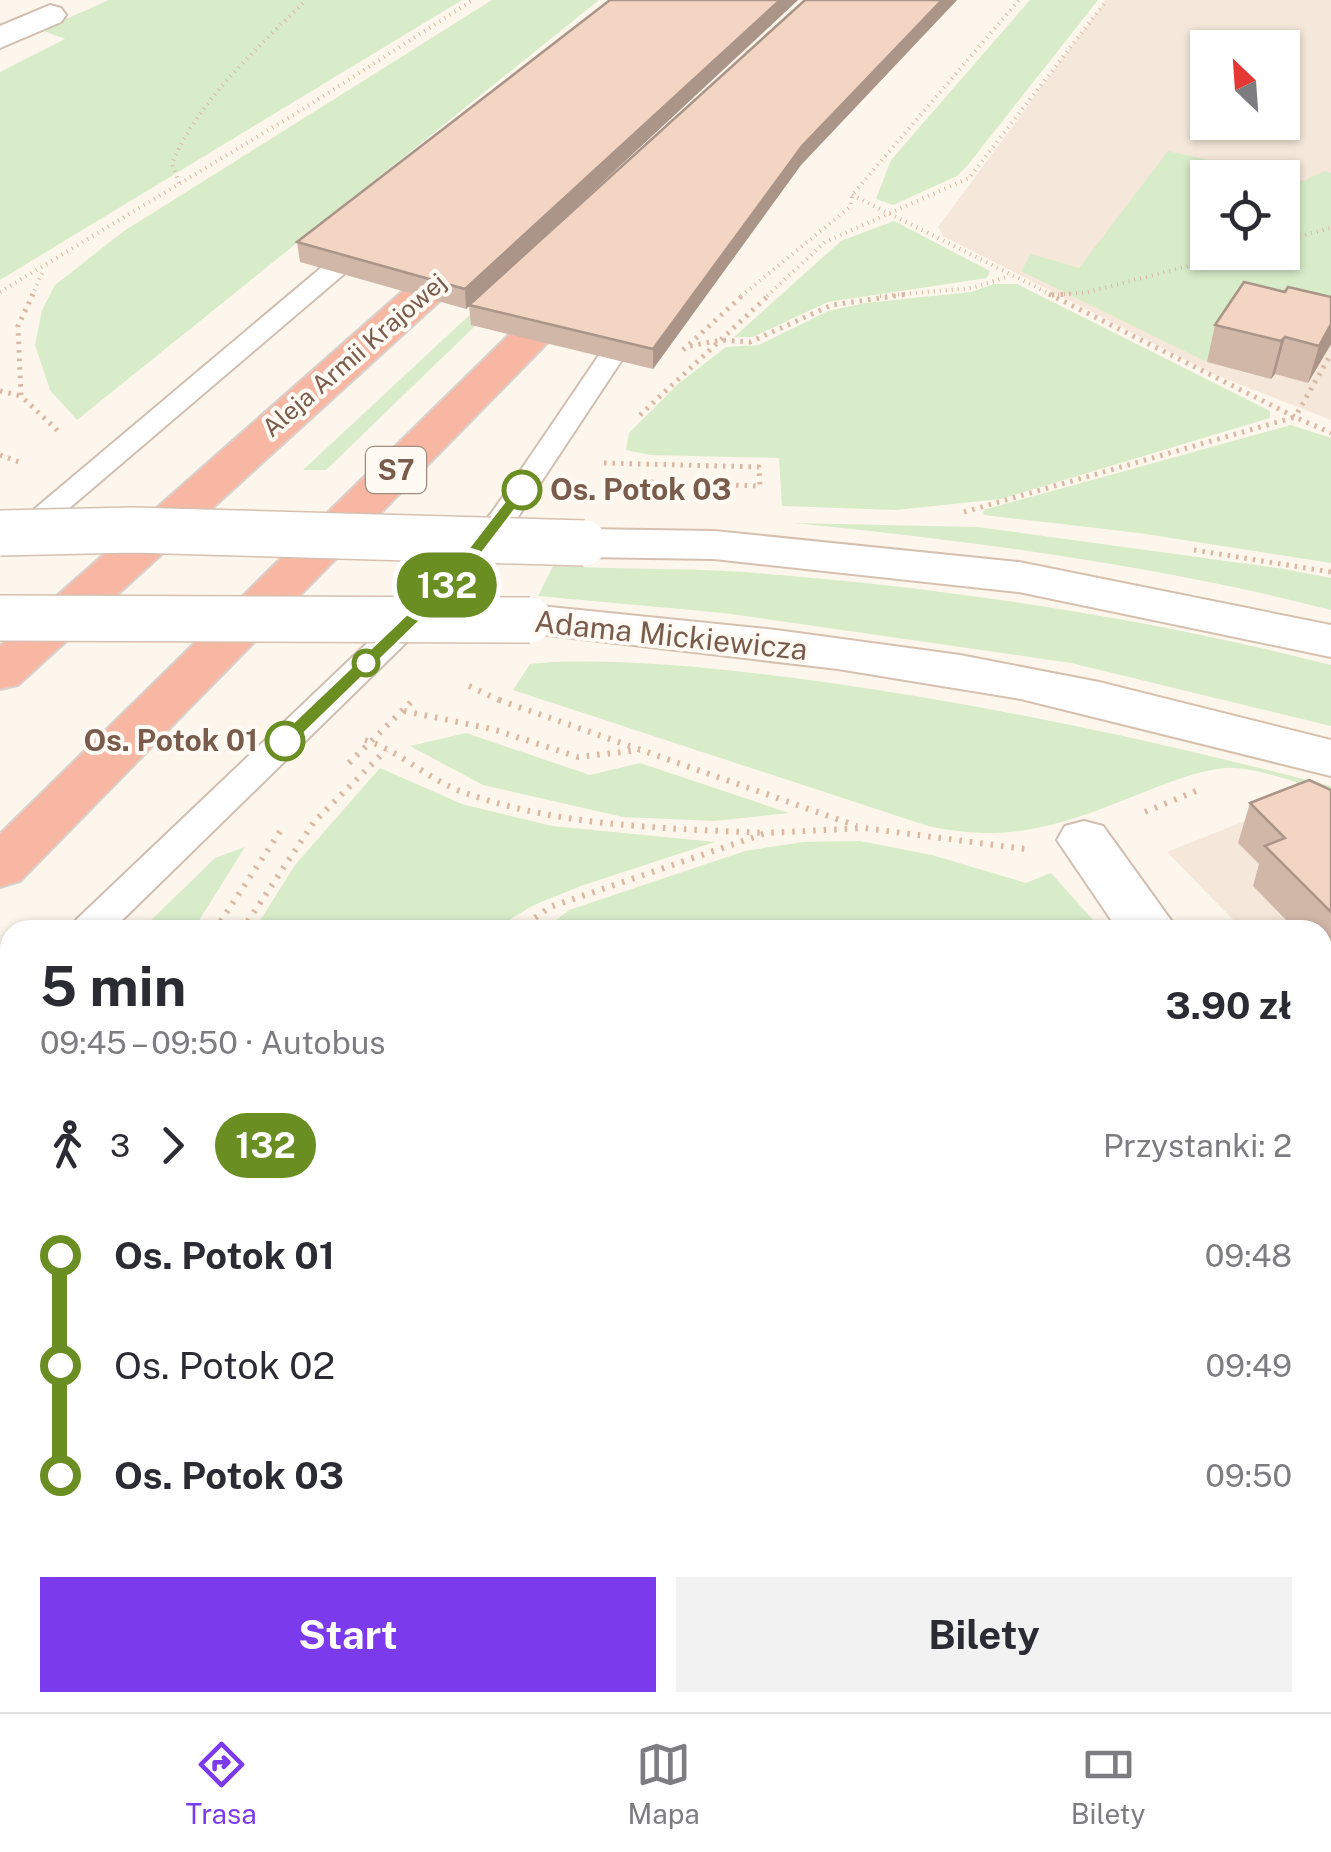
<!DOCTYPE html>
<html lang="pl">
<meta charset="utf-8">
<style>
:root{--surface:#fff;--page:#f2f2f3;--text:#2b2b33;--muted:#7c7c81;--line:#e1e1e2;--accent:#7c3aed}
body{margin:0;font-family:"Public Sans",sans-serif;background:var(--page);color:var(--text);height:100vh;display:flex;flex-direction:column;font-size:38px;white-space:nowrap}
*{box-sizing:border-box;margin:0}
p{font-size:32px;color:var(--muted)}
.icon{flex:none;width:55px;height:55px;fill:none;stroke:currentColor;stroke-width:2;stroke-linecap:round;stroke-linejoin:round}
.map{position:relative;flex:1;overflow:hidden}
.sheet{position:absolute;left:0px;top:920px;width:1332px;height:792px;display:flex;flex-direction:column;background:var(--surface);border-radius:30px 30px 0 0;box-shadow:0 2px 8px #0004}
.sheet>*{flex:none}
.badge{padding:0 20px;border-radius:32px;font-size:35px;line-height:65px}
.needle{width:65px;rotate:335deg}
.fabs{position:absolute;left:1190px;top:30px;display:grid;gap:20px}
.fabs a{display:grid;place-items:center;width:110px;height:110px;border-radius:0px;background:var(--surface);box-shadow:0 2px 8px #0004;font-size:50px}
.map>.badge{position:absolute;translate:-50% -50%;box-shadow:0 0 0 5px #fff}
.legs{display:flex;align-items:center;gap:15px;height:110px;padding:0 40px;font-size:32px}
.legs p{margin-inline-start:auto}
.summary{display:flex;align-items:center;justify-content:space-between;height:170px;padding:0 40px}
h1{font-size:55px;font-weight:700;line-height:75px}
.primary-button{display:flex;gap:20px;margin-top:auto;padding:20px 40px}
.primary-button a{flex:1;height:115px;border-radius:0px;background:var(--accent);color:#fff;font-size:40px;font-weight:700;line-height:115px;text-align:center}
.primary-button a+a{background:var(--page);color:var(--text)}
ul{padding:0 40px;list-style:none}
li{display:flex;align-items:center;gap:35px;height:110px;font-size:38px}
li i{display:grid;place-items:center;width:15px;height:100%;margin:0 12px;background:currentColor}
li i::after{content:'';width:25px;height:25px;margin:-12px;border:8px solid;border-radius:50%;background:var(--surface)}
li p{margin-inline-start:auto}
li:first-child i{background:linear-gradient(#0000 50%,currentColor 0)}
li:last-child i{background:linear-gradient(currentColor 50%,#0000 0)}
.menu{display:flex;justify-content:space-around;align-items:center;height:140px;border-top:2px solid var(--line);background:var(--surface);font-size:28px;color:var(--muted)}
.menu a{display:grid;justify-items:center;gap:5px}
.menu .active{color:var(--accent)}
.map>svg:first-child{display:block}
.residential{fill:#f5e8da;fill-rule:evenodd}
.green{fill:#d8ecc9;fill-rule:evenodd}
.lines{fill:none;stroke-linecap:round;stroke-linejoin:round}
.lane-casing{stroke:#d1beb0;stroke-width:4}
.street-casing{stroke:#d1beb0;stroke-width:4}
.secondary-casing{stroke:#d6c0b0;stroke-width:4}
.highway-casing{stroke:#dad1cd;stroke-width:4}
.path-far3{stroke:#d9b8a5;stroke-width:4;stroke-dasharray:1 5;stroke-linecap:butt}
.path-far2{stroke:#d9b8a5;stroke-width:5;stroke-dasharray:2.5 6;stroke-linecap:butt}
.path-far1{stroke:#d9b8a5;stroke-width:6;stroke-dasharray:2.5 8;stroke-linecap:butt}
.path{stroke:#d9b8a5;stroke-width:8;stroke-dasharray:4 10;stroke-linecap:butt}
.lane{fill:#fff;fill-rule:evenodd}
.street{fill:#fff;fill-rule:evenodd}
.secondary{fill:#fff;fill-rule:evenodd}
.highway{fill:#f7b7a3;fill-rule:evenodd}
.secondary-bridge-casing{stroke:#d6c0b0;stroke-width:48;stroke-linecap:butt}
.path-bridge{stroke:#d9b8a5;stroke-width:6;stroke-dasharray:2.5 8;stroke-linecap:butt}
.secondary-bridge{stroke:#fff;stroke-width:45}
.wall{fill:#d1b7a8}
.shaded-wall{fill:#aa9588}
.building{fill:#f3d5c3;stroke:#aa9588;stroke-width:2.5}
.line-1{fill:#6b8e23;stroke:#fff;stroke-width:2.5}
.stop-1-dot{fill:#fff;stroke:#6b8e23;stroke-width:5}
.labels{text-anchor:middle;stroke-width:8;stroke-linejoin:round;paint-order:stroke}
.far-street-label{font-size:25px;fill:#7a5c4d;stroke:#fffaf3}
.shield{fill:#fffaf3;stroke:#a28b7f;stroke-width:2.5}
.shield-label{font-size:28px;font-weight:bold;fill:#7a5c4d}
.stop-label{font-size:30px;font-weight:bold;fill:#7a5c4d;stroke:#fffaf3;text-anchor:start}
.street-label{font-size:30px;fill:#7a5c4d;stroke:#fffaf3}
</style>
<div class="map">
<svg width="1331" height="1712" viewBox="0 0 1331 1712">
<rect width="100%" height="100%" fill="#fdf6ec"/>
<!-- residential -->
<g class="residential">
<path d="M1106,0h225v420l-118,-46 -270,-138 -5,-9zM1208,48h74v74h-74zM1208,178h74v74h-74z"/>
<polygon points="1295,801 1331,817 1331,1022 1323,1013 1322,930 1243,930 1167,852"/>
<polygon points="1323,1241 1331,1245 1331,1712 286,1712 292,1702 1322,1702"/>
</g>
<!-- green -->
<g class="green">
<polygon points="109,0 462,0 0,280 0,72 65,39 41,30"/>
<polygon points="492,0 599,0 77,420 50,390 35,345 42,310 55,285 124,231"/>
<polygon points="1030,0 1098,0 967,166 957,176 893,205 876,199 891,160"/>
<path d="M1168,151l136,30 20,-10 7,2v133l-124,56 -186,-91 10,-17 48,14zM1208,178h74v74h-74z"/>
<polygon points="894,221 990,271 987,278 828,302 753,337 734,337 841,241"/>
<polygon points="994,284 1017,284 1270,411 1270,418 1001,499 896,510 782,506 779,458 650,455 626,450 629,433 678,384 726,347 759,345 828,311 865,303 971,292"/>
<polygon points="476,309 475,326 326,470 303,470"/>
<polygon points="1291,425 1331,438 1331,563 1139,533 984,515 983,510"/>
<path d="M794,523l183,4 307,42 47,9v32c-174,-45 -358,-69 -537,-87z"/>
<path d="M553,566c63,3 127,2 190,6 198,15 396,44 588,93v61l-260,-63 -347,-50 -186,-17z"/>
<path d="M552,662c91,-3 182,8 272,20 172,24 340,61 507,104v6c-28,-7 -78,-26 -106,-24 -30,3 -60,16 -88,27 -76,30 -127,49 -209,31l-415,-136 17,-26z"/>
<polygon points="466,733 590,775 640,763 789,813 714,821 623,817 483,785 410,746"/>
<polygon points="380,768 462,804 552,826 715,842 581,886 534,905 492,930 254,930 295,865"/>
<polygon points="860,841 932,855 1026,883 1051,873 1102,930 543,930 569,910 745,851 803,842"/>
<polygon points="245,847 193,930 141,930 215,858"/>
<polygon points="10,1057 10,1225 0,1254 0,1066"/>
</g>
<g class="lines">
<defs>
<g id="lane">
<polygon points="369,233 381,240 378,245 26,545 6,545 1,539 6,533 360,235"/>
<polygon points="636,311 649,319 514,523 464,586 112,930 71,930 76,920 442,572 493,511 627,314"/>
<polygon points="10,991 10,1026 0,1030 0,995"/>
</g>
<g id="street">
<polygon points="50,5 61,8 66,15 61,22 0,48 0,26"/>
<polygon points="1084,821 1103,826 1178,930 1118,930 1057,840 1065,826"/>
<polygon points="1322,1115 1331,1118 1331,1177 1322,1174"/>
<polygon points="43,1702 123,1702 119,1712 39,1712"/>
</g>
<g id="secondary">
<polygon points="584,529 714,531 1019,562 1331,625 1331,657 1019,592 714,559 584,557 568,553 561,543 568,533"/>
<polygon points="530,605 776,630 960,655 1099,682 1331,740 1331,776 1021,699 838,669 513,631 506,620 513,609"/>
</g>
<g id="highway">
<polygon points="476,235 490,239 495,247 490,255 18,685 0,689 0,646 462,239"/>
<polygon points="582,273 596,277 602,285 596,293 20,881 0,887 0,834 568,277"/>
</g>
</defs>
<!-- lane casing -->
<use href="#lane" class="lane-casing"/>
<!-- street casing -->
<use href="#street" class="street-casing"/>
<!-- secondary casing -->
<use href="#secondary" class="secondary-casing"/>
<!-- highway casing -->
<use href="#highway" class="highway-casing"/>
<!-- path-far3 -->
<g class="path-far3">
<path d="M179,183l-7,-20c29,-66 84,-113 134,-163"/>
<polyline points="852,195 1054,296"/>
<polyline points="1282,241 1331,228"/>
<polyline points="0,292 295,114 473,0"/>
<polyline points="1052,295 1088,292 1242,252"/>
<polyline points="32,296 44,269"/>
<polyline points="741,296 850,207 852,195 1019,0"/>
<polyline points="767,296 825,242 969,178 1107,0"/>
<polyline points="880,296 972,288 1010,276"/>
</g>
<!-- path-far2 -->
<g class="path-far2">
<polyline points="33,294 18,326 21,396 59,432"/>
<polyline points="1049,294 1295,417 1331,354"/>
<polyline points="1052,295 1070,294"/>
<polyline points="690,346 721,340 750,342 832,305 908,294"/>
<polyline points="683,350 744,294"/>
<polyline points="0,391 21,396"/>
<polyline points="640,415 770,294"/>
<polyline points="0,455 22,463"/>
<polyline points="604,463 759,467 760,486 649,482 643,486"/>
<polyline points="964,512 1295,417 1331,433"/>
<polyline points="1194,550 1331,572"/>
</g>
<!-- path-far1 -->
<g class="path-far1">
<polyline points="499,700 857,826"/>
<polyline points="404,711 492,729 578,757 640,750"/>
<path d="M365,740c35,11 61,38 95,51 97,36 204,37 306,42"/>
<polyline points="349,763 415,698"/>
<polyline points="1145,812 1203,788"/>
<polyline points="215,930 283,827"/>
<polyline points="242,930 314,822 386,750"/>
<polyline points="518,930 550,907 766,833 864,828 1025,849"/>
</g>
<!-- path -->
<g class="path">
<polyline points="0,1350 10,1319"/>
<polyline points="0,1450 10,1422"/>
<polyline points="0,1623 10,1609"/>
</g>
<!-- lane -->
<use href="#lane" class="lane"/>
<!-- street -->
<use href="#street" class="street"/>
<!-- secondary -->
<use href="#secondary" class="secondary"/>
<!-- highway -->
<use href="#highway" class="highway"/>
<defs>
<g id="secondary-bridge">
<polyline points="0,533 133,530 584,543"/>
<polyline points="0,618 530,620"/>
</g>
</defs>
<!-- secondary-bridge casing -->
<use href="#secondary-bridge" class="secondary-bridge-casing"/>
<!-- path-bridge -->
<polyline class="path-bridge" points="469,686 499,700"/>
<!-- secondary-bridge -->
<use href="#secondary-bridge" class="secondary-bridge"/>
</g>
<!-- wall -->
<g class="wall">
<polygon points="798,0 525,254 805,0 957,0 801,165 653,369 471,325 469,306 466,309 300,262 297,242"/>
<polygon points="1215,325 1331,344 1308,383 1275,374 1271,379 1207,362"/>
<polygon points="1331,790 1331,966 1322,957 1322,930 1296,930 1253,886 1259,864 1238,843 1250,803"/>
<polygon points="840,1702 1064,1702 1071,1712 846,1712"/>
</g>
<!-- shaded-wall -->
<g class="shaded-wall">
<polygon points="780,0 798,0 466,309 465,289"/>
<polygon points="942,0 957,0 801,165 653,369 653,349 802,146"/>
<polygon points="1331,324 1331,344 1308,383 1319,346"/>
<polygon points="1285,337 1275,374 1271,379 1281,341"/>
<polygon points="1331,1445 1331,1470 1322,1475 1322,1449"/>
</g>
<!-- building -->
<g class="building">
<polygon points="610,0 780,0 465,289 297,242"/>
<polygon points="805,0 942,0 802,146 653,349 469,305"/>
<polygon points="1244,282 1285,292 1288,287 1331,297 1331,324 1319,346 1285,337 1281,341 1215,325"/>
<polygon points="1309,780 1331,790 1331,912 1265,846 1285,838 1250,803"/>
<polygon points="1327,1242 1331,1247 1331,1445 1322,1449 1322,1245"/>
<polygon points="675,1702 718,1702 721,1707 729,1702 745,1702 751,1712 657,1712"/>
<polygon points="865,1702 955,1702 961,1712 870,1712"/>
<polygon points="955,1702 1064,1702 1071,1712 961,1712"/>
</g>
<!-- line-1 -->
<polygon class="line-1" points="516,487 530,490 459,583 291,746 278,746 278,737 447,576"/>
<!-- markers -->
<g class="stop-1-dot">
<circle cx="522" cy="490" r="18"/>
<circle cx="366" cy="663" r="12"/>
<circle cx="285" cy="741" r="18"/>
</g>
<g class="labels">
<!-- far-street labels -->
<g class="far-street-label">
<text transform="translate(354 355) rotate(-41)" y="9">Aleja Armii Krajowej</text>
</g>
<!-- shield labels -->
<rect class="shield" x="366" y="447" width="60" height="46" rx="8"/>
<g class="shield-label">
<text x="396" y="480">S7</text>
</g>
<!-- stop labels -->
<g class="stop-label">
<text x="550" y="500">Os. Potok 03</text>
<text x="258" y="751" text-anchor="end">Os. Potok 01</text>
</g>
<!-- street labels -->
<g class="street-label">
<text transform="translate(671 636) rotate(6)" y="10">Adama Mickiewicza</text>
</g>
</g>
</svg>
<div class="fabs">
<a><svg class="needle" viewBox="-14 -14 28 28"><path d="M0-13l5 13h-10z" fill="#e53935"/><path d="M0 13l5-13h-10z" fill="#7c7c81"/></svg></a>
<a><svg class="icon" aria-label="locate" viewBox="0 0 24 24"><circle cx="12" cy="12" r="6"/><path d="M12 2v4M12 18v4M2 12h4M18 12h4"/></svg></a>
</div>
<b class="badge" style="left:447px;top:585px;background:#6b8e23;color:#fff">132</b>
<section class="sheet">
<div class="summary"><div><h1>5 min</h1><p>09:45 – 09:50 · Autobus</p></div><b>3.90 zł</b></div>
<div class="legs"><svg class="icon" aria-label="walk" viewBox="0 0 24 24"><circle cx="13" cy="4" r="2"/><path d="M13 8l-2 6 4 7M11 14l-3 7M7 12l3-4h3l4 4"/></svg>3<svg class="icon" aria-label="forward" viewBox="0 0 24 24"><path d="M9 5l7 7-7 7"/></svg><b class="badge" style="background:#6b8e23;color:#fff">132</b><p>Przystanki: 2</p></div>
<ul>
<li><i style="color:#6b8e23"></i><b>Os. Potok 01</b><p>09:48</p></li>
<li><i style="color:#6b8e23"></i><span>Os. Potok 02</span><p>09:49</p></li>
<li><i style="color:#6b8e23"></i><b>Os. Potok 03</b><p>09:50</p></li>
</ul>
<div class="primary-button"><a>Start</a><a>Bilety</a></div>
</section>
</div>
<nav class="menu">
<a class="active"><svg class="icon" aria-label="directions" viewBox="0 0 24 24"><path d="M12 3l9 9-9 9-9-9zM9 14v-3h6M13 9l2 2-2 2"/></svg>Trasa</a>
<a><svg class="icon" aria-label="map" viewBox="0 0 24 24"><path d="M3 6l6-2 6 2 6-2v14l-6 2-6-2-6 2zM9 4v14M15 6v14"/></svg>Mapa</a>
<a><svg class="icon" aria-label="tickets" viewBox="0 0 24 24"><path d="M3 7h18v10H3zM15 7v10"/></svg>Bilety</a>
</nav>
